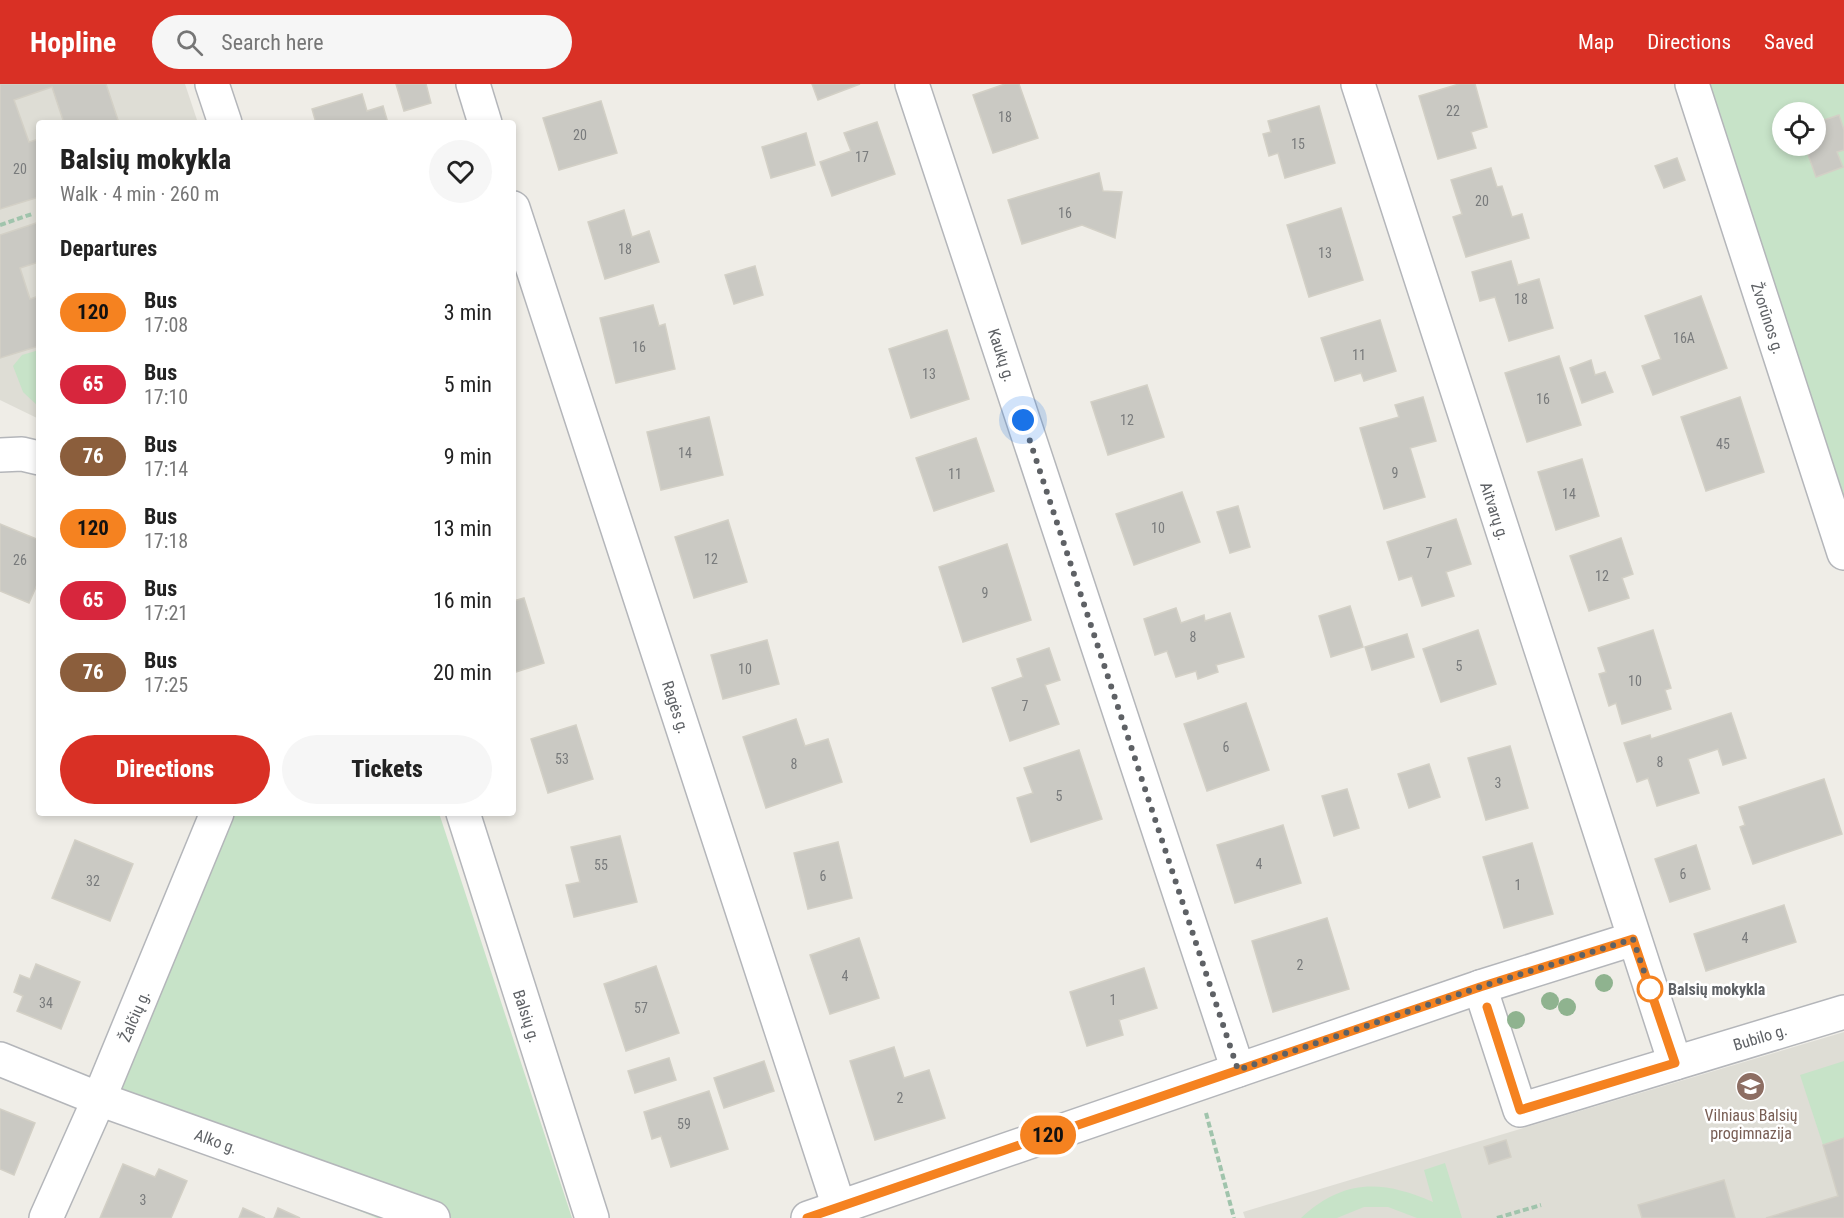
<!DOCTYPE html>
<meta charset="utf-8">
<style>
:root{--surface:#fff;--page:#f6f6f6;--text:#222;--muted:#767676;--accent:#d93025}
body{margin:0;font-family:"Roboto Condensed",sans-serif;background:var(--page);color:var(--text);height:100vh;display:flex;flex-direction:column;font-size:22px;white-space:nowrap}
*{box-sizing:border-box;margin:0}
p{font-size:20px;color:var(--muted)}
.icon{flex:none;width:33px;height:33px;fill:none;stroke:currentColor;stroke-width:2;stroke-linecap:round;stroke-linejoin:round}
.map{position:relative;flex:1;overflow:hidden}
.details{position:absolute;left:36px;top:36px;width:480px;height:696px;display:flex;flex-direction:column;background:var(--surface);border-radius:6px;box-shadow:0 3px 9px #0003}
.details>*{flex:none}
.badge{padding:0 12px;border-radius:20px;font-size:21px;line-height:39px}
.fabs{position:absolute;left:1772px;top:18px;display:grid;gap:12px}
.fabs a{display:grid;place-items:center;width:54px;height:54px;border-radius:50%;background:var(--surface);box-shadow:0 3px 9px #0003;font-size:30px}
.you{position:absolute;width:30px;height:30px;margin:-15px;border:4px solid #fff;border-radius:50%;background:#1a73e8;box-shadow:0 0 0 9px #1a73e833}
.map>.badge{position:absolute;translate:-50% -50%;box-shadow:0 0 0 3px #fff}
h2{padding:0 24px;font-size:22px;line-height:54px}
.round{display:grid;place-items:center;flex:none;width:63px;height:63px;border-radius:32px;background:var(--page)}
.overview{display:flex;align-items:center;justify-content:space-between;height:102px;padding:0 24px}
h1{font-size:28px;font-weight:800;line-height:45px}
.cta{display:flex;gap:12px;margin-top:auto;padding:12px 24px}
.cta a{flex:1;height:69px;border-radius:36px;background:var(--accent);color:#fff;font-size:24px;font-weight:800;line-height:69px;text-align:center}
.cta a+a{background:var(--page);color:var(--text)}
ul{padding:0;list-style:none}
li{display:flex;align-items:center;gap:18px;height:72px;padding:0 24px}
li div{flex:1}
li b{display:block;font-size:22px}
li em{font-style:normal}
li .badge{min-width:66px;font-weight:700;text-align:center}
header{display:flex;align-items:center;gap:36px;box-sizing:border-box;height:84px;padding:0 30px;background:var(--accent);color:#fff}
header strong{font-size:28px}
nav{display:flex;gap:33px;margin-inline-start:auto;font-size:21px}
.search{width:420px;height:54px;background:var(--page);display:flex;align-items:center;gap:15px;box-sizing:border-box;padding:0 21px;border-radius:33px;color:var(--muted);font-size:22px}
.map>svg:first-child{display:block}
.education{fill:#deddd5}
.green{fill:#c7e3c8;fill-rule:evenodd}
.building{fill:#cac9c3;stroke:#d3d0c6;stroke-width:1.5}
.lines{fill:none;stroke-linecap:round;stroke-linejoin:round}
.minor-casing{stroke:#b4b6ba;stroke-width:36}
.path{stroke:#a0c4ac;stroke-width:4;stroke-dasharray:6 3;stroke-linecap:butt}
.minor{stroke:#fff;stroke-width:33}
.tree{fill:#8fb38f}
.line-casing{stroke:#fff;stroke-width:14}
.line{stroke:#f58220;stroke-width:9}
.walk{stroke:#5e6165;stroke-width:6;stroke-dasharray:0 10.8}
.stop-dot{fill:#fff;stroke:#f58220;stroke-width:3}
.labels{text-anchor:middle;stroke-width:5;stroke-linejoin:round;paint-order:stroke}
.number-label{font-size:14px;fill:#797b7c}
.street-label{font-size:16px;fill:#5e6165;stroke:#fff}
.stop-label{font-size:16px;font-weight:bold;fill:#5e6165;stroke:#fff;text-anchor:start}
.education-label{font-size:16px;fill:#785e54;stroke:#fff}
</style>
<header>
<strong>Hopline</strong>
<div class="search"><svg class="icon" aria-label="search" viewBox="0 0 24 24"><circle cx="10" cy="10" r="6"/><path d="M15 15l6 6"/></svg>Search here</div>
<nav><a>Map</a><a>Directions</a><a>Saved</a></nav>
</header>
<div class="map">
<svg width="1844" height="1134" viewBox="0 0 1844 1134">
<rect width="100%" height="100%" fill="#efede7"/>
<!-- education -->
<g class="education">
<polygon points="0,0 185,0 198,39 39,39 39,335 0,316"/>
<polygon points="1844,948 1844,1134 1245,1134 1243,1128"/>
</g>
<!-- green -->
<g class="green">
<path d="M1706,0h138v429zM1782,28h33v34h-33z"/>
<polygon points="39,266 39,323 23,308 13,282 22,271"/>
<polygon points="232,729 439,729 572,1134 377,1134 109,1026 190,838"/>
<polygon points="1844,977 1844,1054 1823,1061 1800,991"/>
<path d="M1445,1079l17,55h-45l-29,-11h-24l-27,11h-36c43,-40 82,-38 132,-16l-9,-32z"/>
</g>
<!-- building -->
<g class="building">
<polygon points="0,0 106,0 119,39 64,39 52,3 14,16 29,58 39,55 39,113 0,125"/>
<polygon points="396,0 426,0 431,19 404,27"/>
<polygon points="812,0 860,0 818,16"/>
<polygon points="1005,0 1019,0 1038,54 993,69 973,11"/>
<polygon points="1459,0 1475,0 1487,43 1471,48 1476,64 1438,75 1419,12"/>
<polygon points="362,10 367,27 383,22 388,39 316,39 312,25"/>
<polygon points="601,17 617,69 559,86 543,34"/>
<polygon points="1319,22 1335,79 1285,94 1278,69 1269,72 1263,50 1271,48 1268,37"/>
<polygon points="1839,31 1844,46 1844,66 1837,68 1843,83 1816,93 1805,62 1815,62 1815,39"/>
<polygon points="877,38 895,90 832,112 820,78 851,67 844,49"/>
<polygon points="806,49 815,81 771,94 762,63"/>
<polygon points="1677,74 1685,96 1664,104 1655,82"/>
<polygon points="1491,84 1497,103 1502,102 1512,133 1522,130 1529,154 1466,173 1453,133 1462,130 1451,96"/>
<polygon points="1099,89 1103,107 1122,108 1115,154 1082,141 1022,160 1008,116"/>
<polygon points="1341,124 1363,196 1309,213 1287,141"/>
<polygon points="624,126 632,153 649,147 659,178 605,195 588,138"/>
<polygon points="39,138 39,178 20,184 30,215 39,212 39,262 0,274 0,151"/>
<polygon points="1511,177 1518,201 1539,195 1553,244 1509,257 1495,213 1480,217 1472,188"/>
<polygon points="755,182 763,211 734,220 725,191"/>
<polygon points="1701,212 1727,284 1653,311 1642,282 1661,275 1645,232"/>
<polygon points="653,221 659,242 665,240 675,285 616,299 600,234"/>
<polygon points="1380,236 1396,287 1364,297 1361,289 1335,297 1321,254"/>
<polygon points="947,246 969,315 911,334 889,265"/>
<polygon points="1559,272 1581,341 1527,358 1505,289"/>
<polygon points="1591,276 1595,291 1605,288 1613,308 1582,319 1570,284"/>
<polygon points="1147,301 1164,353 1108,371 1091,318"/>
<polygon points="1423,313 1436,357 1410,364 1425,413 1384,425 1360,344 1399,333 1395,321"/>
<polygon points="1740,313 1764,388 1706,407 1681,333"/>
<polygon points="709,333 723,391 661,406 647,348"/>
<polygon points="976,354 994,407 934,427 916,374"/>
<polygon points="1582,375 1599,432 1556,446 1538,388"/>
<polygon points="1182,408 1200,458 1134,481 1116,430"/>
<polygon points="1238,422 1250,463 1230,469 1217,428"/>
<polygon points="1456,435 1471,480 1446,488 1454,512 1422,522 1412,492 1399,496 1387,458"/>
<polygon points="728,436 747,498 694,514 675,453"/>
<polygon points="0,440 39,456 39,496 29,519 0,507"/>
<polygon points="1621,454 1633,490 1622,494 1629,514 1589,527 1570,472"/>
<polygon points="1007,460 1031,536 963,558 939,483"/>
<polygon points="524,514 544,579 513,589 513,517"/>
<polygon points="1350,522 1363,563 1331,573 1319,532"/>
<polygon points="1176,524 1181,539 1204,531 1205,537 1230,529 1244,573 1216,581 1218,588 1198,595 1196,587 1176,593 1167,567 1155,571 1144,535"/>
<polygon points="1478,546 1496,600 1441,618 1423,565"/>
<polygon points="1653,546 1671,604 1665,606 1671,625 1622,640 1616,619 1609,622 1599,590 1606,588 1598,564"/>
<polygon points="1407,550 1414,573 1372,586 1365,563"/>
<polygon points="767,556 779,600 723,615 711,571"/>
<polygon points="1049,564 1060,596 1045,601 1059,640 1010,657 992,604 1023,593 1017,575"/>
<polygon points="1246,619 1269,686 1207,707 1184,640"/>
<polygon points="1731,629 1746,674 1723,681 1718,665 1688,675 1699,709 1657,722 1648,694 1637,698 1624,659 1650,651 1651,655"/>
<polygon points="796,635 805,662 828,655 842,698 766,724 743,653"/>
<polygon points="576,641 593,695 548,709 531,655"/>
<polygon points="1510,662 1528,724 1486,736 1468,674"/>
<polygon points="1079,666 1102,735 1031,758 1017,714 1033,709 1024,684"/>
<polygon points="1429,680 1440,713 1409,724 1398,690"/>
<polygon points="1824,695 1842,750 1753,780 1740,743 1745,741 1739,723"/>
<polygon points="1347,705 1359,744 1334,752 1322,712"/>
<polygon points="1283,741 1301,799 1235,819 1217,761"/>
<polygon points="620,752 637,818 574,833 566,801 580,798 571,763"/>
<polygon points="75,756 133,780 110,837 52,814"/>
<polygon points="838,758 852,814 808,825 794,769"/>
<polygon points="1532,759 1553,830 1504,844 1483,773"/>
<polygon points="1696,761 1710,805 1670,818 1655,775"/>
<polygon points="1784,821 1796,858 1706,887 1694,850"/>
<polygon points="1327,834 1349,905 1273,928 1252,857"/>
<polygon points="859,854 879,914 830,930 810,871"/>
<polygon points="36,880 80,898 61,945 17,927 23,912 14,908 20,891 30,895"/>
<polygon points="656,882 679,949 626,967 604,900"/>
<polygon points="1144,884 1157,924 1119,936 1123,951 1087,962 1070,908"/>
<polygon points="894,963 904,994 929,986 945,1034 875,1056 850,977"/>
<polygon points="669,974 676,996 635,1009 628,987"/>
<polygon points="764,977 774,1007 724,1024 714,994"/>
<polygon points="709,1007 728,1065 671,1083 661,1052 652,1055 644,1028"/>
<polygon points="0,1025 35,1039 14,1091 0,1085"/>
<polygon points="1844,1054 1844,1134 1766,1134 1838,1112 1823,1061"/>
<polygon points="1506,1056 1511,1073 1489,1080 1484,1063"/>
<polygon points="123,1080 155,1093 159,1085 187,1097 171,1134 100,1134"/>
<polygon points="1724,1096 1735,1134 1642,1134 1638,1121"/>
<polygon points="243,1124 265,1134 239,1134"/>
<polygon points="278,1124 300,1134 274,1134"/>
</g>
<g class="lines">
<defs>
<g id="minor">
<polyline points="212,0 225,39"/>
<polyline points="473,0 485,39"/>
<polyline points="912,0 1238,986"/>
<polyline points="1358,0 1675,979"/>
<polyline points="1692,0 1844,469"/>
<polyline points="513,124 839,1123"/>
<polyline points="0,371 22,370 39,374"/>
<polyline points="463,729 592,1134"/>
<polyline points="1480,903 1520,1026 1844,928"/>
<polyline points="0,975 99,1015 433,1134"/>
<polyline points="46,1134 99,1015 217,729"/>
<polyline points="808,1134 1480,903 1633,855"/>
</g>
</defs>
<!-- minor casing -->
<use href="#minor" class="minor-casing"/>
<!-- path -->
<g class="path">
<polyline points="0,141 32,130"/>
<polyline points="1206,1029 1234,1134"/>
<polyline points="1497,1134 1541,1121"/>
</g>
<!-- minor -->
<use href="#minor" class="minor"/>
</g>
<!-- trees -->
<g class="tree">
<circle cx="1604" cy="899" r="9"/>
<circle cx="1550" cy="917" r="9"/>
<circle cx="1567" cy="923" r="9"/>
<circle cx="1516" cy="936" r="9"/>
</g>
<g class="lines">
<defs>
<polyline id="line" points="807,1134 1480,903 1633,855 1675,979 1520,1026 1487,923"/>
</defs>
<!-- line casing -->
<use href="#line" class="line-casing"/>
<!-- line -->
<use href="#line" class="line"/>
<!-- walk -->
<polyline class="walk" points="1023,336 1238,986 1480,903 1633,855 1650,905"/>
</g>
<!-- icons -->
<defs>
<symbol id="school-disc" viewBox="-11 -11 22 22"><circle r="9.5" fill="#8d6e63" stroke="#fff"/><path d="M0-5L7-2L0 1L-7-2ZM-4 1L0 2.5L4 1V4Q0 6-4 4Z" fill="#fff"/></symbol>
</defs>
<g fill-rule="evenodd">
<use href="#school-disc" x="1734" y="986" width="33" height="33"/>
</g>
<!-- markers -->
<circle class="stop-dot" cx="1650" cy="905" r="12"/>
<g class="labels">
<!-- number labels -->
<g class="number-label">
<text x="1453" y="32">22</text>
<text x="1005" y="38">18</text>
<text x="580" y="56">20</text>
<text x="1298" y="65">15</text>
<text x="862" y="78">17</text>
<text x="20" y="90">20</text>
<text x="1482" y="122">20</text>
<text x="1065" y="134">16</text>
<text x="625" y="170">18</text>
<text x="1325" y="174">13</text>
<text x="1521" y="220">18</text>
<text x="1684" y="259">16A</text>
<text x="639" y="268">16</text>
<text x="1359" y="276">11</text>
<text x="929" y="295">13</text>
<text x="1543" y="320">16</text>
<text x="1127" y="341">12</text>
<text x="1723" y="365">45</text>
<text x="685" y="374">14</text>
<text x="1395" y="394">9</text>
<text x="955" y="395">11</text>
<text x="1569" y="415">14</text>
<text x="1158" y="449">10</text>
<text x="1429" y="474">7</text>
<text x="711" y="480">12</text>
<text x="20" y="481">26</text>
<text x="1602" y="497">12</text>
<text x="985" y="514">9</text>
<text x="1193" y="558">8</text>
<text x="1459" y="587">5</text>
<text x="745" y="590">10</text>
<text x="1635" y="602">10</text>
<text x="1025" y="627">7</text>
<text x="1226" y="668">6</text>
<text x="562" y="680">53</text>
<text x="1660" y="683">8</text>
<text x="794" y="685">8</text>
<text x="1498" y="704">3</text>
<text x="1059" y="717">5</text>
<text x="1259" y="785">4</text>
<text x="601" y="786">55</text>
<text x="1683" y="795">6</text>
<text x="823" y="797">6</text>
<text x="93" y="802">32</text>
<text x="1518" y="806">1</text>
<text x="1745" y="859">4</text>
<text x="1300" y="886">2</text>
<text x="845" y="897">4</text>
<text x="1113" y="921">1</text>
<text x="46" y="924">34</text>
<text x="641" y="929">57</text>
<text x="900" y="1019">2</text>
<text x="684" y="1045">59</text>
<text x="143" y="1121">3</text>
</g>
<!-- street labels -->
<g class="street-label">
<text transform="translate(1768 234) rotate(72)" y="6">Žvorūnos g.</text>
<text transform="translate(1002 271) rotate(72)" y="6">Kaukų g.</text>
<text transform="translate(1495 427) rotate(72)" y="6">Aitvarų g.</text>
<text transform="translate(676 623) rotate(72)" y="6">Ragės g.</text>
<text transform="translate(134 932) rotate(-67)" y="6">Žalčių g.</text>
<text transform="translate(527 932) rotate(72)" y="6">Balsių g.</text>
<text transform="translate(1760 953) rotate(-17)" y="6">Bubilo g.</text>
<text transform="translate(216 1057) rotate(20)" y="6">Alko g.</text>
</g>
<!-- stop labels -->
<g class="stop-label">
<text x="1668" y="911">Balsių mokykla</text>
</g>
<!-- education labels -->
<g class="education-label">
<text x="1751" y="1037">Vilniaus Balsių<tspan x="1751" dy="18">progimnazija</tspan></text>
</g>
</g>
</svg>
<div class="fabs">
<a><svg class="icon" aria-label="locate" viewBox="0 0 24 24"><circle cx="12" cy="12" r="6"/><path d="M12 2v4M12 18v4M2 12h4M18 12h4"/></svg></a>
</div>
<div class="you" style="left:1023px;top:336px"></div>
<b class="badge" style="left:1048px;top:1051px;background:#f58220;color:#111">120</b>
<section class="details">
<div class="overview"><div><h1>Balsių mokykla</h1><p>Walk · 4 min · 260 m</p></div><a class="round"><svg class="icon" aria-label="heart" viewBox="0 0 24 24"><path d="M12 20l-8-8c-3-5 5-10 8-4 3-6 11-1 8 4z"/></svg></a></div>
<h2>Departures</h2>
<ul>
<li><span class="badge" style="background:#f58220;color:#111">120</span><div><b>Bus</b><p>17:08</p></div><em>3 min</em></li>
<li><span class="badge" style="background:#d7263d;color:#fff">65</span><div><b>Bus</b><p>17:10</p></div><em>5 min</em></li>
<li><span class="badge" style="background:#8b5e3c;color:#fff">76</span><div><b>Bus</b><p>17:14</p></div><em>9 min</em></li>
<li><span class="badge" style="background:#f58220;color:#111">120</span><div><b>Bus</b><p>17:18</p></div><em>13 min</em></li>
<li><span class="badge" style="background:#d7263d;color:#fff">65</span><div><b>Bus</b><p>17:21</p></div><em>16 min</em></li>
<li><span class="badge" style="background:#8b5e3c;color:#fff">76</span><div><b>Bus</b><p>17:25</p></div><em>20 min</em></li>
</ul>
<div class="cta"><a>Directions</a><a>Tickets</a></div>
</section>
</div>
